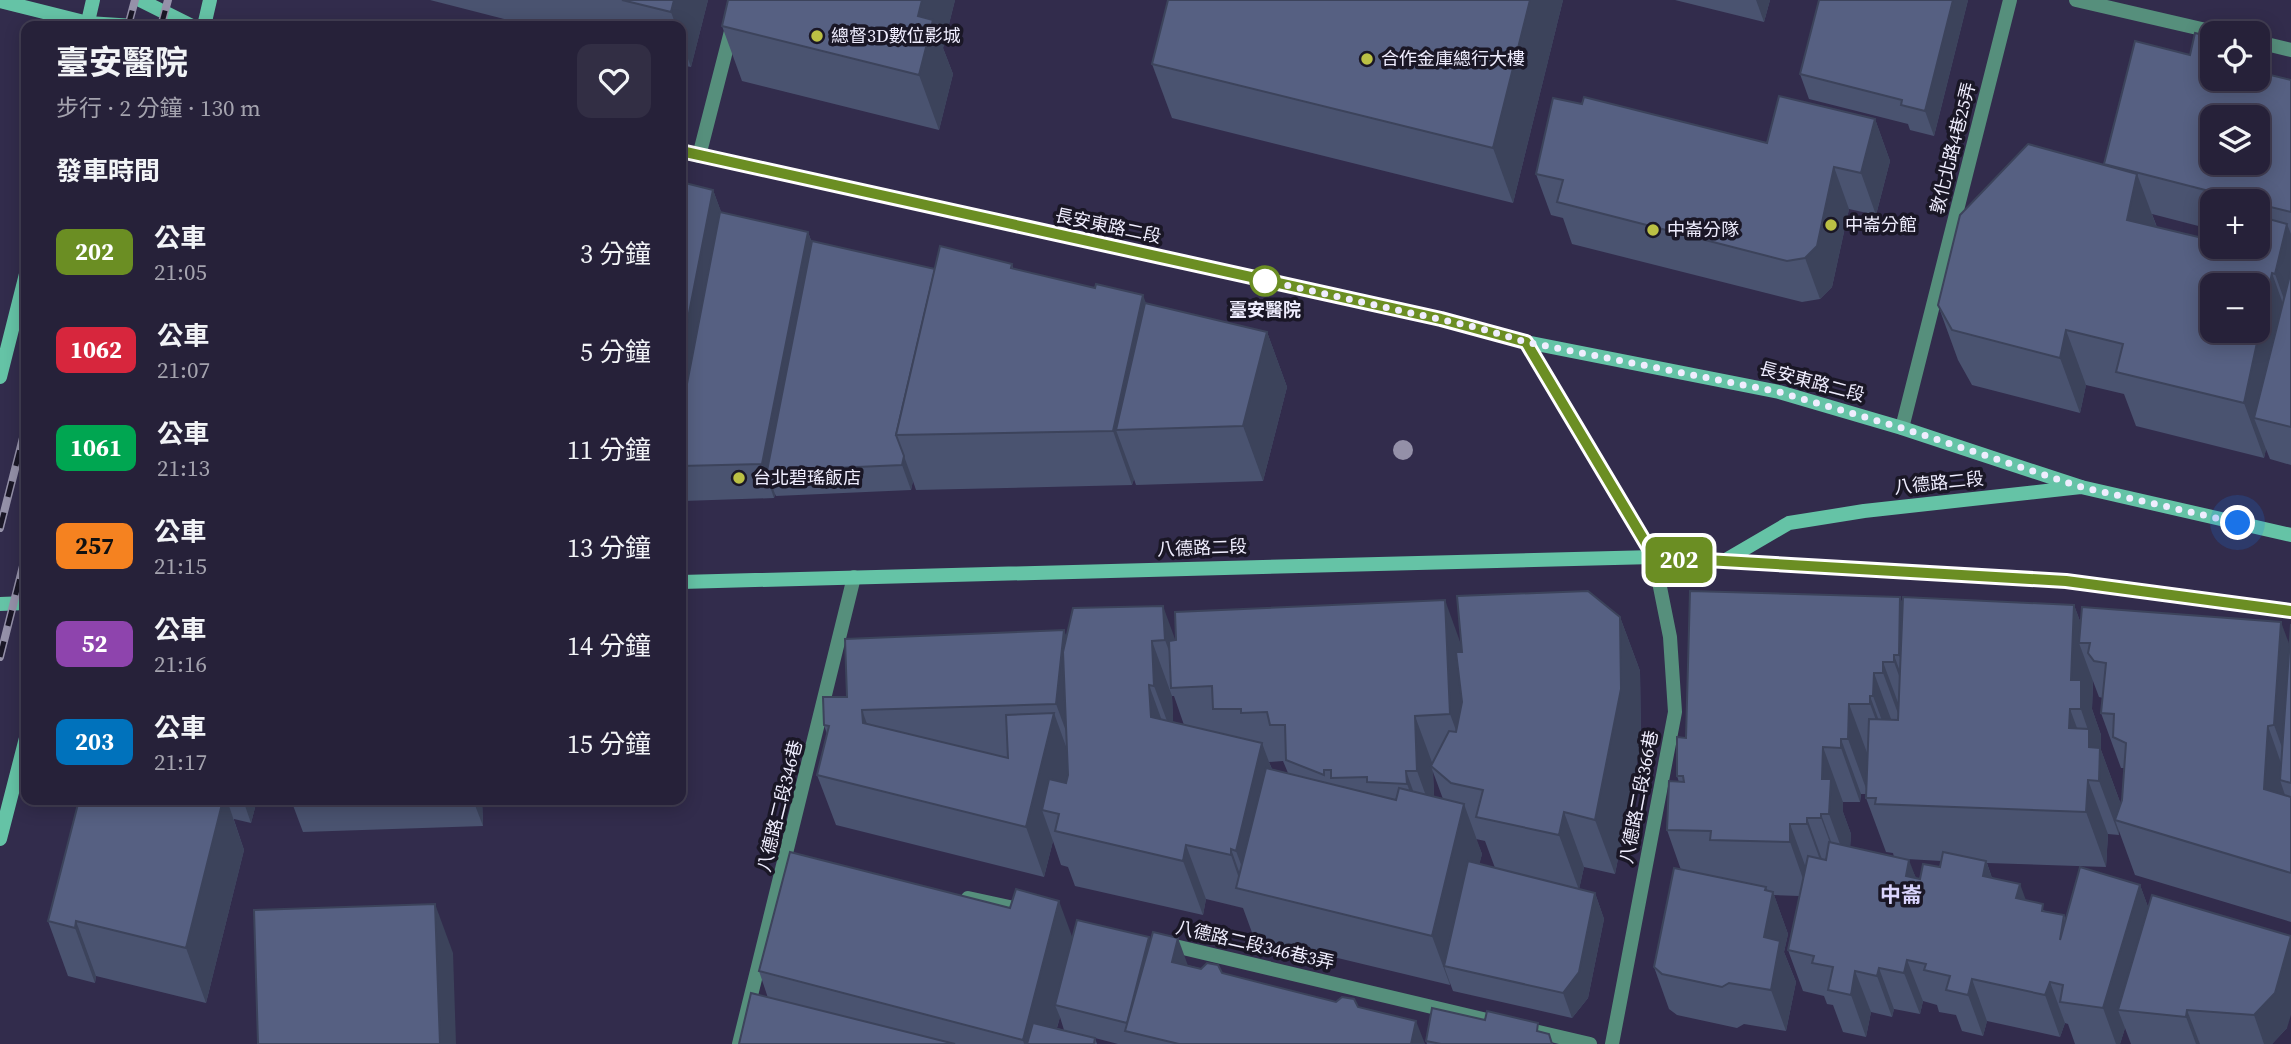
<!DOCTYPE html>
<html lang="zh-TW">
<meta charset="utf-8">
<style>
:root{--surface:#262139;--page:#322e44;--text:#f1f3f6;--muted:#a4a3ae;--line:#423e53}
body{margin:0;font-family:"Source Serif 4","Noto Sans TC",serif;background:var(--page);color:var(--text);height:100vh;display:flex;flex-direction:column;font-size:26px;white-space:nowrap}
*{box-sizing:border-box;margin:0}
p{font-size:23px;color:var(--muted)}
.icon{flex:none;width:38px;height:38px;fill:none;stroke:currentColor;stroke-width:2;stroke-linecap:round;stroke-linejoin:round}
.map{position:relative;flex:1;overflow:hidden}
.panel{position:absolute;left:21px;top:21px;width:665px;height:784px;display:flex;flex-direction:column;background:var(--surface);border-radius:14px;box-shadow:0 4px 18px #0003,0 0 0 2px var(--line)}
.panel>*{flex:none}
.badge{padding:0 14px;border-radius:10px;font-size:24px;line-height:46px}
.buttons{position:absolute;left:2200px;top:21px;display:grid;gap:14px}
.buttons a{display:grid;place-items:center;width:70px;height:70px;border-radius:14px;background:var(--surface);box-shadow:0 4px 18px #0003,0 0 0 2px var(--line);font-size:35px}
.you{position:absolute;width:35px;height:35px;margin:-18px;border:5px solid #fff;border-radius:50%;background:#1a73e8;box-shadow:0 0 0 10px #1a73e833}
.map>.badge{position:absolute;translate:-50% -50%;box-shadow:0 0 0 4px #fff}
h2{padding:0 35px;font-size:26px;line-height:63px}
.round{display:grid;place-items:center;flex:none;width:74px;height:74px;border-radius:14px;background:var(--page)}
.summary{display:flex;align-items:center;justify-content:space-between;height:119px;padding:0 35px}
h1{font-size:33px;font-weight:700;line-height:52px}
ul{padding:0;list-style:none}
li{display:flex;align-items:center;gap:21px;height:98px;padding:0 35px}
li div{flex:1}
li b{display:block;font-size:26px}
li em{font-style:normal}
li .badge{min-width:77px;font-weight:700;text-align:center}
.map>svg:first-child{display:block}
.lines{fill:none;stroke-linecap:round;stroke-linejoin:round}
.lane{stroke:#568f7c;stroke-width:14}
.street{stroke:#568f7c;stroke-width:14}
.secondary{stroke:#65c3a6;stroke-width:14}
.rail-casing{stroke:#9591a9;stroke-width:8}
.rail{stroke:#1a1726;stroke-width:5;stroke-dasharray:16;stroke-linecap:butt}
.tree{fill:#9490a8}
.wall{fill:#4a5370;fill-rule:evenodd}
.shaded-wall{fill:#3c435b}
.building{fill:#566082;stroke:#3c435b;stroke-width:2;fill-rule:evenodd}
.line-casing{stroke:#fff;stroke-width:16}
.line{stroke:#6b8e23;stroke-width:10}
.walk{stroke:#efedfe;stroke-width:7;stroke-dasharray:0 12.6}
.poi-dot{fill:#bbc044;stroke:#1a1726;stroke-width:2.5}
.stop-dot{fill:#fff;stroke:#6b8e23;stroke-width:3.5}
.labels{text-anchor:middle;stroke-width:7;stroke-linejoin:round;paint-order:stroke}
.poi-label{font-size:18px;fill:#efedfe;stroke:#1a1726;text-anchor:start}
.street-label{font-size:18px;fill:#efedfe;stroke:#1a1726}
.stop-label{font-size:18px;font-weight:bold;fill:#efedfe;stroke:#1a1726}
.quarter-label{font-size:21px;font-weight:bold;fill:#dad4fd;stroke:#1a1726}
</style>
<div class="map">
<svg width="2291" height="1044" viewBox="0 0 2291 1044">
<rect width="100%" height="100%" fill="#322c4c"/>
<g class="lines">
<!-- lane -->
<g class="lane">
<polyline points="2076,0 2219,33"/>
<polyline points="2258,42 2291,50"/>
</g>
<!-- street -->
<g class="street">
<polyline points="699,156 739,0"/>
<polyline points="1902,428 2010,0"/>
<polyline points="968,898 1027,911"/>
<polyline points="1162,943 1504,1024"/>
<polyline points="1530,1030 1590,1044"/>
<polyline points="739,1044 854,577"/>
<polyline points="1612,1044 1675,712 1670,637 1654,557"/>
</g>
<!-- secondary -->
<g class="secondary">
<polyline points="140,0 192,26"/>
<polyline points="0,1 88,23 134,26"/>
<polyline points="87,26 93,0"/>
<polyline points="204,26 210,0"/>
<polyline points="681,151 1441,319 1526,342 1779,392 1902,428 2081,487"/>
<polyline points="1526,342 1654,557"/>
<polyline points="0,377 26,274"/>
<polyline points="1724,561 1789,523 1864,511 2081,487 2291,535"/>
<polyline points="681,582 1654,557 2066,581 2291,611"/>
<polyline points="0,604 26,603"/>
<polyline points="0,839 26,738"/>
</g>
<defs>
<g id="rail">
<polyline points="128,26 135,0"/>
<polyline points="161,26 168,0"/>
<polyline points="0,528 26,426"/>
<polyline points="0,657 26,554"/>
</g>
</defs>
<!-- rail casing -->
<use href="#rail" class="rail-casing"/>
<!-- rail -->
<use href="#rail" class="rail"/>
</g>
<!-- trees -->
<circle class="tree" cx="1403" cy="450" r="10"/>
<!-- wall -->
<g class="wall">
<polygon points="430,0 708,0 691,67 681,65 681,26 532,26"/>
<polygon points="728,0 955,0 943,48 953,74 939,130 742,81 722,26"/>
<polygon points="1168,0 1563,0 1513,203 1172,118 1152,64"/>
<polygon points="1675,0 1770,0 1764,22"/>
<polygon points="1968,0 1934,136 1910,130 1908,124 1809,99 1800,74"/>
<path d="M2212,79l79,1v385l-21,-6 -4,-10 -2,9 -128,-32 -12,-32 -38,-9 -6,28 -108,-28 -14,-25 -20,-55 167,-140zM2212,201h46v46h-46zM2152,214l58,15 -3,10 -50,-12z"/>
<polygon points="1875,119 1890,161 1876,215 1849,209 1832,287 1820,299 1802,302 1572,244 1563,218 1551,215 1536,174 1767,143"/>
<polygon points="681,182 713,190 721,212 808,232 812,243 935,269 1012,264 1013,268 1146,303 1267,332 1287,387 1263,481 1136,485 1134,479 1132,485 916,490 913,481 911,490 776,496 775,494 774,498 683,501 682,498 681,499"/>
<path d="M1900,597l3,8h171l7,19 209,21 1,-21v298l-156,-47 -16,-44v4l-11,-1 -2,33 -119,-4 5,15 34,22 19,11 19,4 2,4 74,-34 8,22 139,121 -15,16h-141l-6,-16 -5,16h-45l-7,-20 -3,-1 -5,14 -73,-16 -4,15 -21,-5 -6,-16 -17,-3 -2,-7 -14,-4 -3,13 -26,-5 -2,8 -21,-5 -5,25 -23,-5 -10,-27 -6,-1 -3,-8 -21,-5 -15,-41 11,-54 -25,-1 14,39 -4,18 12,30 -10,49 -42,-7 -7,4 -60,-13 -8,-6 -15,-42 27,-97 -14,-40 12,-48 -2,-6 9,-38zM2093,681l6,16 4,1 -2,15 20,55h3l-2,32 -2,5v-3l-19,-52v-15l-9,-26zM1861,794h5v4l20,54 7,1 1,4 -44,-10 1,-13 -8,-22v-10h17zM1907,859l34,2 -1,6 -20,12 -4,-1z"/>
<path d="M1620,617l20,54 1,72 -26,131 -31,-7 -5,22 16,4 9,26 -16,79 -16,20 -119,-27 -3,-8v2l-196,-47 -11,-30 -37,-9 -3,16 -128,-29 -7,-19 -7,-2 -8,-24 -9,36 -208,-52 -19,-50 10,-41 -3,-9 23,-28 217,-67 2,7 395,8zM1172,696h2l10,29 -11,-3zM1283,761l5,12 -16,-4 -3,-7zM1433,772l10,27 -9,-2zM1476,839l9,2 10,27 -16,-4 3,-10z"/>
<polygon points="79,800 257,800 251,823 234,819 234,820 244,850 206,1003 96,976 95,983 68,976 48,921"/>
<polygon points="291,800 482,800 483,826 303,832"/>
<path d="M1150,942l37,23 171,42 67,37h-307l-23,-6 2,6h-358l29,-46 -9,-27zM1060,1017l4,13 -7,-2z"/>
<polygon points="1426,1041 1441,1044 1427,1044"/>
</g>
<!-- shaded-wall -->
<g class="shaded-wall">
<polygon points="674,0 708,0 691,67 681,40 681,26 676,26 671,12"/>
<polygon points="922,0 955,0 943,48 953,74 939,130 919,75 918,16"/>
<polygon points="1530,0 1563,0 1513,203 1493,148"/>
<polygon points="1756,0 1770,0 1764,22"/>
<polygon points="1953,0 1968,0 1934,136 1925,111"/>
<polygon points="1875,119 1890,161 1876,215 1861,173"/>
<polygon points="1834,167 1849,209 1832,287 1820,299 1805,258"/>
<polygon points="2137,174 2157,228 2127,220"/>
<polygon points="713,190 733,244 681,466 681,354"/>
<polygon points="2287,224 2291,234 2291,319 2275,274"/>
<polygon points="808,232 820,267 767,471 775,494 774,498 762,464"/>
<polygon points="2272,273 2291,326 2254,418 2266,449 2264,458 2244,403"/>
<polygon points="1143,295 1163,350 1116,430 1134,479 1132,485 1113,431"/>
<polygon points="2066,330 2086,385 2080,413 2060,358"/>
<polygon points="1267,332 1287,387 1263,481 1243,426"/>
<polygon points="904,456 913,481 911,490 902,465"/>
<polygon points="1900,597 1920,651 1919,710 1899,655"/>
<polygon points="1445,600 1463,650 1468,763 1450,714"/>
<polygon points="2074,605 2088,643 2079,643 2093,681 2092,709 2101,735 2101,750 2120,802 2119,821 2115,820 2119,831 2119,835 2099,781 2089,747 2089,733 2071,680"/>
<polygon points="1163,606 1183,661 1182,687 1165,640"/>
<polygon points="1620,617 1640,671 1641,743 1615,874 1595,820"/>
<polygon points="2281,622 2291,649 2291,773 2274,725"/>
<polygon points="1064,630 1082,679 1074,753 1056,704"/>
<polygon points="1152,641 1172,696 1174,740 1154,686"/>
<polygon points="1894,655 1914,710 1914,717 1894,662"/>
<polygon points="1883,662 1903,716 1903,727 1883,673"/>
<polygon points="1874,673 1894,727 1893,751 1873,696"/>
<polygon points="1149,685 1169,740 1151,717"/>
<polygon points="1870,696 1890,751 1890,758 1870,704"/>
<polygon points="1849,704 1869,758 1868,794 1848,739"/>
<polygon points="2070,709 2090,763 2069,728"/>
<polygon points="862,710 880,760 863,723"/>
<polygon points="1054,713 1072,763 1059,814 1042,810 1053,841 1044,877 1026,827"/>
<polygon points="1415,716 1433,765 1431,766 1433,772 1435,821 1417,771"/>
<polygon points="2268,726 2287,780 2280,780 2286,798 2264,789"/>
<polygon points="1841,739 1861,794 1860,802 1841,748"/>
<polygon points="1262,743 1282,797 1251,892 1236,851"/>
<polygon points="1823,747 1843,802 1843,812 1851,834 1849,869 1829,814 1822,779"/>
<polygon points="1406,771 1424,821 1425,833 1407,784"/>
<polygon points="2088,780 2108,834 2106,867 2086,812"/>
<polygon points="210,800 227,800 244,850 206,1003 186,948"/>
<polygon points="243,800 257,800 251,823"/>
<polygon points="473,800 482,800 483,826"/>
<polygon points="1464,804 1482,854 1454,968 1444,966 1450,983 1450,985 1432,936"/>
<polygon points="1564,812 1584,867 1579,890 1559,835"/>
<polygon points="1821,814 1841,869 1841,873 1821,818"/>
<polygon points="1807,818 1827,873 1827,879 1807,824"/>
<polygon points="1790,824 1810,879 1809,896 1790,842"/>
<polygon points="1186,845 1206,899 1203,915 1183,861"/>
<polygon points="1231,849 1246,891 1243,890 1231,855"/>
<polygon points="1909,860 1925,902 1906,876"/>
<polygon points="1986,861 2001,903 1983,876"/>
<polygon points="2020,884 2035,925 2016,898"/>
<polygon points="2140,885 2155,926 2118,1010 2125,1028 2120,1044 2116,1044 2103,1008"/>
<polygon points="1766,887 1771,901 1773,892 1788,934 1784,952 1796,982 1786,1031 1771,990 1764,937"/>
<polygon points="1595,893 1604,919 1588,998 1572,1018 1563,993"/>
<polygon points="1059,901 1077,950 1055,1005 1060,1017 1052,1044 1024,1044 1023,1040"/>
<polygon points="435,904 453,953 456,1044 440,1044"/>
<polygon points="76,921 96,976 95,983 75,928"/>
<polygon points="1149,937 1158,963 1127,1023"/>
<polygon points="2291,937 2291,1015 2287,1028 2272,1044 2264,1044 2254,1015"/>
<polygon points="1178,938 1196,988 1172,962"/>
<polygon points="1907,960 1923,1001 1920,1014 1904,973"/>
<polygon points="1879,968 1894,1009 1892,1017 1877,976"/>
<polygon points="1855,971 1871,1012 1866,1037 1851,995"/>
<polygon points="1972,979 1987,1021 1983,1036 1968,995"/>
<polygon points="2050,982 2065,1023 2060,1037 2045,995"/>
<polygon points="2187,1010 2200,1044 2196,1044 2186,1017"/>
<polygon points="1416,1021 1425,1044 1411,1044"/>
</g>
<!-- building -->
<g class="building">
<polygon points="622,0 674,0 671,12"/>
<polygon points="728,0 922,0 918,16 933,20 919,75 722,26"/>
<polygon points="1168,0 1530,0 1493,148 1152,64"/>
<polygon points="1819,0 1953,0 1925,111 1901,105 1902,100 1800,74"/>
<path d="M2195,33l17,4v42h46v-7l33,8v132l-33,-8v-3h-10l-144,-37 31,-123 55,14zM2212,117h46v46h-46z"/>
<polygon points="1779,96 1875,119 1861,173 1834,167 1817,246 1805,258 1787,261 1557,202 1563,180 1536,174 1553,98 1582,104 1584,97 1767,143"/>
<path d="M2028,144l109,30 -10,46 80,19 5,-18v26h46v-31l29,8 -12,50 -3,-1 -28,130 -128,-31 7,-28 -57,-14 -6,28 -108,-28 -14,-25 22,-90zM2212,285h46v46h-46z"/>
<polygon points="681,182 713,190 681,354"/>
<polygon points="720,212 808,232 762,464 681,466 681,415"/>
<polygon points="812,241 935,269 896,435 904,456 902,465 767,471"/>
<polygon points="940,246 1012,264 1011,268 1095,288 1096,284 1143,295 1113,431 896,435"/>
<polygon points="2291,271 2291,427 2254,418"/>
<polygon points="1145,303 1267,332 1243,426 1116,430"/>
<polygon points="1588,591 1620,617 1621,689 1595,820 1564,812 1559,835 1476,817 1483,790 1451,783 1431,766 1449,731 1456,732 1462,702 1456,652 1462,652 1457,596"/>
<polygon points="1690,591 1900,597 1899,655 1894,655 1894,662 1883,662 1883,673 1874,673 1873,696 1870,696 1870,704 1849,704 1848,739 1841,739 1841,748 1823,747 1822,779 1831,779 1829,814 1821,814 1821,818 1807,818 1807,824 1790,824 1790,842 1710,840 1711,831 1667,830 1669,781 1684,782 1683,776 1677,776 1677,737 1686,738"/>
<polygon points="1903,597 2074,605 2071,680 2081,680 2081,709 2070,709 2069,728 2089,729 2089,747 2100,748 2099,781 2088,780 2086,812 1875,804 1876,798 1866,798 1869,719 1898,720"/>
<polygon points="1445,600 1450,714 1415,716 1417,771 1406,771 1407,784 1367,782 1367,777 1331,778 1331,770 1324,770 1324,775 1286,760 1285,725 1270,725 1267,712 1241,713 1241,709 1213,709 1212,686 1171,688 1169,641 1176,640 1175,612"/>
<polygon points="1163,606 1165,640 1152,641 1154,686 1149,685 1151,717 1262,743 1236,851 1231,849 1231,855 1186,845 1183,861 1055,831 1059,814 1042,810 1049,779 1066,783 1068,775 1063,652 1073,608"/>
<polygon points="2082,607 2281,622 2274,725 2268,726 2264,789 2291,797 2291,873 2115,820 2122,800 2126,743 2113,737 2114,714 2101,713 2106,663 2094,661 2088,653 2090,643 2079,643"/>
<polygon points="2291,624 2291,783 2280,780"/>
<polygon points="1064,630 1056,704 862,710 863,723 1008,758 1006,715 1054,713 1026,827 817,775 829,726 824,725 823,697 847,697 845,639"/>
<polygon points="1266,768 1396,800 1399,788 1464,804 1432,936 1236,888"/>
<polygon points="79,800 223,800 186,948 76,921 75,928 48,921"/>
<polygon points="1829,842 1909,860 1906,876 1920,879 1923,864 1940,867 1943,852 1986,861 1983,876 2020,884 2016,898 2043,904 2042,911 2064,915 2060,940 2080,867 2140,885 2103,1008 2060,1002 2063,985 2050,982 2045,995 1972,979 1968,995 1946,990 1950,976 1924,970 1926,964 1907,960 1904,973 1879,968 1877,976 1855,971 1851,995 1828,990 1833,967 1812,963 1814,956 1788,950 1808,856 1826,860"/>
<polygon points="790,852 1010,908 1016,889 1059,901 1023,1040 759,971"/>
<polygon points="1468,861 1595,893 1579,972 1563,993 1444,966"/>
<polygon points="1674,868 1766,887 1765,890 1773,892 1764,937 1780,941 1771,990 1729,983 1722,987 1662,974 1654,967"/>
<polygon points="2152,895 2291,936 2275,993 2254,1015 2187,1010 2186,1017 2118,1010"/>
<polygon points="435,904 440,1044 258,1044 254,910"/>
<polygon points="1077,920 1149,937 1127,1023 1055,1005"/>
<polygon points="1153,932 1178,938 1172,962 1201,969 1207,963 1218,965 1222,973 1336,1002 1342,997 1354,999 1358,1007 1416,1021 1411,1044 1179,1044 1125,1031"/>
<polygon points="751,993 955,1044 739,1044"/>
<polygon points="1432,1008 1485,1020 1487,1011 1538,1023 1537,1031 1549,1034 1552,1044 1441,1044 1426,1041"/>
<polygon points="1033,1023 1095,1038 1094,1044 1027,1044"/>
</g>
<g class="lines">
<defs>
<polyline id="line" points="681,151 1441,319 1526,342 1654,557 2066,581 2291,611"/>
</defs>
<!-- line casing -->
<use href="#line" class="line-casing"/>
<!-- line -->
<use href="#line" class="line"/>
<!-- walk -->
<polyline class="walk" points="1265,281 1258,279 1479,328 1526,342 1779,392 1902,428 2081,487 2238,523"/>
</g>
<!-- markers -->
<g class="poi-dot">
<circle cx="817" cy="36" r="7"/>
<circle cx="1367" cy="59" r="7"/>
<circle cx="1831" cy="225" r="7"/>
<circle cx="1653" cy="230" r="7"/>
<circle cx="739" cy="478" r="7"/>
</g>
<circle class="stop-dot" cx="1265" cy="281" r="14"/>
<g class="labels">
<!-- poi labels -->
<g class="poi-label">
<text x="831" y="42">總督3D數位影城</text>
<text x="1381" y="65">合作金庫總行大樓</text>
<text x="1845" y="231">中崙分館</text>
<text x="1667" y="236">中崙分隊</text>
<text x="753" y="484">台北碧瑤飯店</text>
</g>
<!-- street labels -->
<g class="street-label">
<text transform="translate(1953 148) rotate(-76)" y="6">敦化北路4巷25弄</text>
<text transform="translate(1108 226) rotate(12)" y="6">長安東路二段</text>
<text transform="translate(1812 382) rotate(15)" y="6">長安東路二段</text>
<text transform="translate(1939 483) rotate(-6)" y="6">八德路二段</text>
<text transform="translate(1202 548) rotate(-2)" y="6">八德路二段</text>
<text transform="translate(1639 797) rotate(-79)" y="6">八德路二段366巷</text>
<text transform="translate(780 806) rotate(-76)" y="6">八德路二段346巷</text>
<text transform="translate(1255 945) rotate(13)" y="6">八德路二段346巷3弄</text>
</g>
<!-- stop labels -->
<g class="stop-label">
<text x="1265" y="316">臺安醫院</text>
</g>
<!-- quarter labels -->
<g class="quarter-label">
<text x="1901" y="902">中崙</text>
</g>
</g>
</svg>
<div class="buttons">
<a><svg class="icon" aria-label="locate" viewBox="0 0 24 24"><circle cx="12" cy="12" r="6"/><path d="M12 2v4M12 18v4M2 12h4M18 12h4"/></svg></a>
<a><svg class="icon" aria-label="layers" viewBox="0 0 24 24"><path d="M12 4l9 5-9 5-9-5zM3 14l9 5 9-5"/></svg></a>
<a>+</a>
<a>−</a>
</div>
<div class="you" style="left:2238px;top:523px"></div>
<b class="badge" style="left:1679px;top:560px;background:#6b8e23;color:#fff">202</b>
<section class="panel">
<div class="summary"><div><h1>臺安醫院</h1><p>步行 · 2 分鐘 · 130 m</p></div><a class="round"><svg class="icon" aria-label="heart" viewBox="0 0 24 24"><path d="M12 20l-8-8c-3-5 5-10 8-4 3-6 11-1 8 4z"/></svg></a></div>
<h2>發車時間</h2>
<ul>
<li><span class="badge" style="background:#6b8e23;color:#fff">202</span><div><b>公車</b><p>21:05</p></div><em>3 分鐘</em></li>
<li><span class="badge" style="background:#d7263d;color:#fff">1062</span><div><b>公車</b><p>21:07</p></div><em>5 分鐘</em></li>
<li><span class="badge" style="background:#00a651;color:#fff">1061</span><div><b>公車</b><p>21:13</p></div><em>11 分鐘</em></li>
<li><span class="badge" style="background:#f58220;color:#111">257</span><div><b>公車</b><p>21:15</p></div><em>13 分鐘</em></li>
<li><span class="badge" style="background:#8e44ad;color:#fff">52</span><div><b>公車</b><p>21:16</p></div><em>14 分鐘</em></li>
<li><span class="badge" style="background:#0072bc;color:#fff">203</span><div><b>公車</b><p>21:17</p></div><em>15 分鐘</em></li>
</ul>
</section>
</div>
